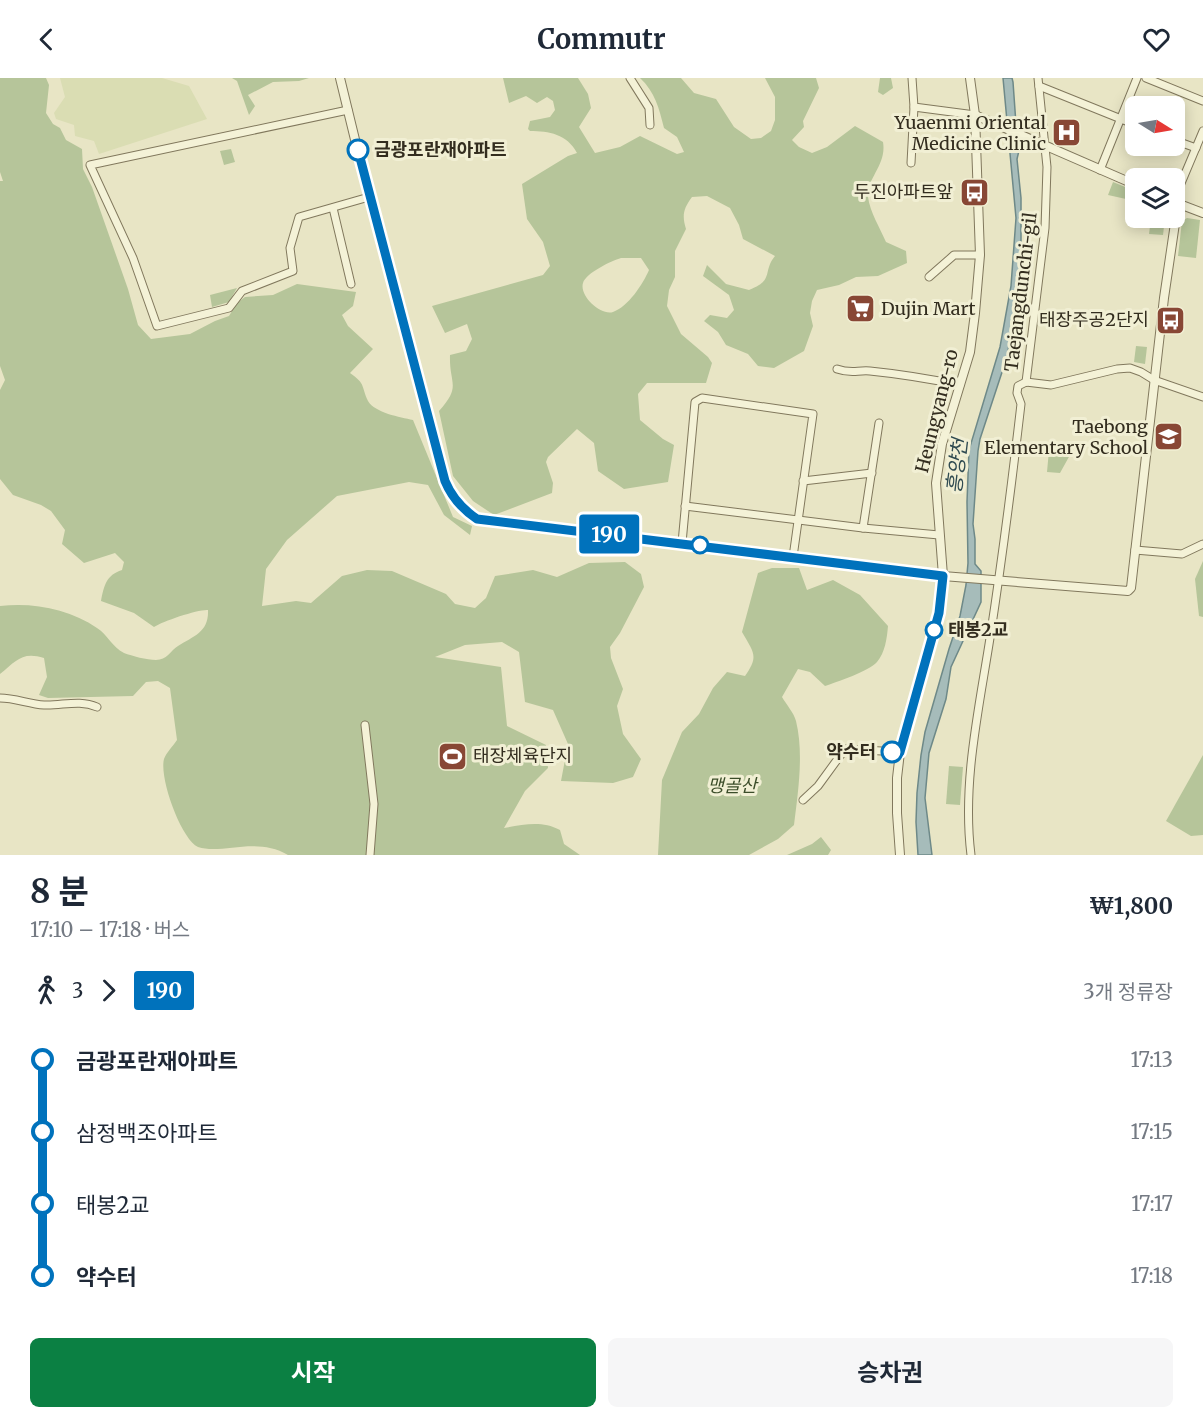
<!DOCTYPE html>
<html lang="ko">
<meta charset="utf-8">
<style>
:root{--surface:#fff;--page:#f6f6f7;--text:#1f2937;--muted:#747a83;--accent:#0b8043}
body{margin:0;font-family:Merriweather,"Noto Sans KR",serif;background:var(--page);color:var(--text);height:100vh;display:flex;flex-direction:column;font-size:22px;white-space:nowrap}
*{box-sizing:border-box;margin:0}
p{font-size:20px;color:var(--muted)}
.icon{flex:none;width:33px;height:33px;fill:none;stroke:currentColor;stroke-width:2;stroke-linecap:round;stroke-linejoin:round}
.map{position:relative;height:777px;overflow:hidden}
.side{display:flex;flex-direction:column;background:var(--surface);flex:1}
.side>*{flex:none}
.badge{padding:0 12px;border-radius:4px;font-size:21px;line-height:39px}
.needle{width:39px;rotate:101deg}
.fabs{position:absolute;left:1125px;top:18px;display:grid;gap:12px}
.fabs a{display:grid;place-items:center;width:60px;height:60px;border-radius:9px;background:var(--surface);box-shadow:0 3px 15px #0003;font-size:30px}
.map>.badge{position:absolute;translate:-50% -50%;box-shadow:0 0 0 3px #fff}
.legs{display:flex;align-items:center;gap:9px;height:66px;padding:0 30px;font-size:20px}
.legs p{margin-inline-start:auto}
.overview{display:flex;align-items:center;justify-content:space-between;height:102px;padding:0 30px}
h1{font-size:33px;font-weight:700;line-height:45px}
.primary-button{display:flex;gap:12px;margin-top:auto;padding:12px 30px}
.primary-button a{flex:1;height:69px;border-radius:9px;background:var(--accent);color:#fff;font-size:24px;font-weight:700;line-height:69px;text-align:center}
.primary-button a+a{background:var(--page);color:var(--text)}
ul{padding:0 30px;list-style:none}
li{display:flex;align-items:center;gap:21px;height:72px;font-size:22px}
li i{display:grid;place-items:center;width:9px;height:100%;margin:0 8px;background:currentColor}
li i::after{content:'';width:15px;height:15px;margin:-8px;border:4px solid;border-radius:50%;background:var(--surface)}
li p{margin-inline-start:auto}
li:first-child i{background:linear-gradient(#0000 50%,currentColor 0)}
li:last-child i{background:linear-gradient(currentColor 50%,#0000 0)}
header{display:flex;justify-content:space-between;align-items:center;height:78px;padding:0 30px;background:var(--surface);font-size:27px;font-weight:700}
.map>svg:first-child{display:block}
.farmland{fill:#daddb3}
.green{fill:#b6c59a;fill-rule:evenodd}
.water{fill:#a6bcba;stroke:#6e8988;stroke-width:1.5}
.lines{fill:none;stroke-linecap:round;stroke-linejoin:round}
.minor-casing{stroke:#81785d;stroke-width:9}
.tertiary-casing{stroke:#81785d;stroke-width:10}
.minor{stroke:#f4f2d7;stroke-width:7}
.tertiary{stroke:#f4f2d7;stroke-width:8}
.line-1-casing{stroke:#fff;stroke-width:14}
.line-1{stroke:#0072bc;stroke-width:9}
.stop-1-dot{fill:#fff;stroke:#0072bc;stroke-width:3}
.labels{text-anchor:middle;stroke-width:6;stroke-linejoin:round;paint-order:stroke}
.poi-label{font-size:18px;fill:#332d1f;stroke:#f1efd4;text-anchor:end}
.stop-label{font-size:18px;font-weight:bold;fill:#332d1f;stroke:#f1efd4;text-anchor:start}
.street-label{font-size:18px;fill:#332d1f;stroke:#f1efd4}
.park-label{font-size:18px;font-style:italic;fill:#3b4d29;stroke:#f1efd4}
.water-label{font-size:20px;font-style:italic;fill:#304b51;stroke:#f1efd4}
</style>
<header><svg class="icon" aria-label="back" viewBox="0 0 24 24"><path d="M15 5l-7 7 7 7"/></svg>Commutr<svg class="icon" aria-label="heart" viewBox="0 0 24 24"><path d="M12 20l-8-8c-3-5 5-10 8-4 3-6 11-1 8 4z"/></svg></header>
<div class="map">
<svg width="1203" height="777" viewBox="0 0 1203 777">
<rect width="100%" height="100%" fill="#e8e5c5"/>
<!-- farmland -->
<polygon class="farmland" points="60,0 162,0 189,8 207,41 99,76 94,63 75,58 74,47 56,41 54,35 65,19"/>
<!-- green -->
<g class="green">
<path d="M0,0h46l3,7 -3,28 7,11 7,4 6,12 16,9 1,20 9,18 36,102 10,36 13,14 39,-5 25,-13 14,-5 8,-13 8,-6 28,-2 24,-11 59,8 -3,14 -11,9 6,11 25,23 -23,24c16,11 11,13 18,28 7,12 32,16 45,19l40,97 19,9 -2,9 -26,-20 -16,-30 -19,-3 -72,14 -50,44 -21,29 -4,37 34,-5 15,2 31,-27 25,-6 25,1 54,23 9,10 20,4 11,-10 9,-22 38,-6 24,7 32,-14 36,-1 16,12 3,13 -24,46 -10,14 1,11 12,31 -6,17 6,28 18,25 -8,18 -20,6 -52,-2 7,-37 -15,-34 -28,-8 -6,-50 -17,-10 -37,3 -30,12 66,10 6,59 39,19 2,23 -23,23 -21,37c19,-3 37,-8 56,2l4,14 16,11h-292c-32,-19 -66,0 -90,-8 -17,-8 -39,-69 -34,-88 2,-6 9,-13 13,-19l-7,-52 -12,-7 -12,1 -13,14 -85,2 -9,-3 8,-18 -3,-19c-22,-7 -28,3 -44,16v-68c33,-4 70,3 97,22 11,7 15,19 27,25 8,3 23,7 32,7 11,0 14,-9 22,-14 16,-10 31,-14 30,-36 -9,-1 -45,11 -54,17l-20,-14 -33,-12c3,-15 5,-26 21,-31l2,-8 -9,-9 -31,10 -22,-19 3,-14 -14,-19 -10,-6 -28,-10 -13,-16v-89l5,-10 -5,-14v-185h3l-3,-9z"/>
<polygon points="232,0 309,0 299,3 273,4 248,17 255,28 249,37 237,3"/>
<path d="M503,0h75l10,16 3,14 -12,19 16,26 25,-6 20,-11 37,18 7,-2 -7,-15 -13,-9c-5,-20 -9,-36 -24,-50h41l13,15 22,6 18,28 17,12 10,-1 10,-7 4,-11v-23l-10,-19h51l3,10 -16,33 1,6 -12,13 7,7 13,6 15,-6 28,-21 28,16c4,23 -17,37 -15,55 2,15 12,31 18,45l20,9 1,12 -29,13 -22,1 -17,8 -22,5 -5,11 -2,12 3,13 -9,25 -30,17 -16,-2 -10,-12 -22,-9 -8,-13 -14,-11 6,-6 17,3 7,-8 -5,-15 -26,-19 4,-11 19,19 23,6c26,-10 13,-18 26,-34l-32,-17 -4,-14 -9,-17 -23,-12 -15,1c-9,12 -10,19 -6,32l-11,22v26l-6,13 -2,16 14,28 27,23 4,6 -6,20h-59l-9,11 2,26 23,19 11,6 -6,37 -44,7 -26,-18 -4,-28 -17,-14 -29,28 -2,5 7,21 -1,10 -58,22 -21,-14 -20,-25 -14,-65c23,-26 10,-26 11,-56l16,-4 6,-12 -5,-15 -22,9 -13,-27 111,-31 7,-9 -7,-24 -16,-23 -5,-35 46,-28 9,-3c-10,-19 -28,-22 -47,-22l-2,-2 2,-8 20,-4 5,-7 -2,-9 -6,-4 -10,6 -11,-7 -17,7zM621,180h20l8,12c-6,14 -21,37 -36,42 -12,4 -34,-16 -30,-29 3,-10 28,-22 38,-25z"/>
<polygon points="880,0 891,0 893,10 883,17 878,14"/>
<polygon points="231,71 235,84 224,87 220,73"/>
<polygon points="1113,104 1135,113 1135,129 1125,128 1126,121 1108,117"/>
<polygon points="1151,140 1165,140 1163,157 1149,156"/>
<polygon points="1187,140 1200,142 1196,180 1178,178 1182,143"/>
<polygon points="237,210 229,224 212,229 210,217"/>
<polygon points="1136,268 1147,269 1145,286 1134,284"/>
<polygon points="1056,364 1071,365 1070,377 1060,395 1047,394 1049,372 1055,373"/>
<polygon points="1203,483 1203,539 1199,538 1195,501"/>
<path d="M772,490h27l8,22 26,-10 27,15 28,31c-1,12 -3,27 -11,36 -8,9 -40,20 -52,24l-15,-14 -12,-3 -16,28c4,7 12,16 14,24 8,33 2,71 -2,104l-16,14 -29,16h-91l4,-75 20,-48 17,-18 14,-26 14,-16 18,4c14,-20 9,-23 -3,-44l16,-59z"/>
<polygon points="1203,677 1203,757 1191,758 1166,743"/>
<polygon points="949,688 963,689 960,727 946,726"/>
<polygon points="821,759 831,772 828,777 787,777 812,766"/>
</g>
<!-- water -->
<polygon class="water" points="1003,0 1012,0 1013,4 1016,46 1021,64 1017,81 1021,120 1021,194 1007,279 980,361 978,373 973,446 975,461 975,486 981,493 981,524 951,589 946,621 929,675 925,720 932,777 918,777 916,744 917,715 921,677 925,654 949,571 960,538 966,507 968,485 967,424 969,372 1000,269 1011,208 1016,140"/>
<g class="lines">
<defs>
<g id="minor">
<polyline points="630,0 649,30 650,47"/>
<polyline points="912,0 914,29 975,37"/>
<polyline points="1146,0 1203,23"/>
<polyline points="1039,8 1136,47"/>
<polyline points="348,32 90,87 133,180 157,248 229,230 242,213 293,193 290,170 299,139 369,119"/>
<polyline points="1174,62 1196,70"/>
<polyline points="911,85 914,29"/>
<polyline points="1100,92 1137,0"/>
<polyline points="1174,122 1203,53"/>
<polyline points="333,130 351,206"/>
<polyline points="929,199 954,177 980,177"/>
<path d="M837,291c14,5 20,1 33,2 30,3 60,8 90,14"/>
<polyline points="1026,304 1045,150 1047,89 1038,0"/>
<polyline points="1026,304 1051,307 1117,291 1130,290 1141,294 1154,302 1203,319"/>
<polyline points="803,403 872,395"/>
<polyline points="685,428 863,450 939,457"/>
<polyline points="863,450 879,345"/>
<polyline points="682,465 695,324 702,320 813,336 793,479"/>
<polyline points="1135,472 1182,476 1203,466"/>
<path d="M0,620c15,0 29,6 44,7 18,1 35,-6 53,2"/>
<polyline points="365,647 374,726 370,777"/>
<polyline points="803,722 818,708 845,671 900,674"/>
<path d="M971,777c-9,-72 8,-146 19,-217 12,-78 22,-156 31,-234l-4,-11 1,-7 8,-4"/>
</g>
<g id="tertiary">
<path d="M340,0l29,119 76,284c7,17 17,28 32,38l466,57 185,15 3,-3 33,-290 14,-95"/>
<polyline points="975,37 1136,107"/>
<polyline points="1174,124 1203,135"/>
<polyline points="900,777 897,735 897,700 900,674 939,535 943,498 936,405 942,366 970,274 975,235 980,177 975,37 970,0"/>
</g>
</defs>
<!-- minor casing -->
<use href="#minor" class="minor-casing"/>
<!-- tertiary casing -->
<use href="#tertiary" class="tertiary-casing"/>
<!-- minor -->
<use href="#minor" class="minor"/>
<!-- tertiary -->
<use href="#tertiary" class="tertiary"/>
</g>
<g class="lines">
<defs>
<path id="line-1" d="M358,72l87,331c7,17 17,28 32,38l466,57 -4,37 -39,139h-8"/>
</defs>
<!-- line-1 casing -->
<use href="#line-1" class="line-1-casing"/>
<!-- line-1 -->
<use href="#line-1" class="line-1"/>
</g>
<!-- icons -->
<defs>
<symbol id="hospital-square" viewBox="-11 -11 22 22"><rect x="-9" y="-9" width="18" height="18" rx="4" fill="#884735" stroke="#f1efd4"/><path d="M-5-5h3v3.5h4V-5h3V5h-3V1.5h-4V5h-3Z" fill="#fff"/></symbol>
<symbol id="bus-square" viewBox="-11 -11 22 22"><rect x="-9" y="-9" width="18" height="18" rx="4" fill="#884735" stroke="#f1efd4"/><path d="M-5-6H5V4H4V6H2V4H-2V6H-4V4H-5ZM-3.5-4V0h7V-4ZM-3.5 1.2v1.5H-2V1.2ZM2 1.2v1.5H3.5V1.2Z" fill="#fff"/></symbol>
<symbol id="supermarket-square" viewBox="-11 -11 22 22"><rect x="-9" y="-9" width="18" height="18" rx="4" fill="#884735" stroke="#f1efd4"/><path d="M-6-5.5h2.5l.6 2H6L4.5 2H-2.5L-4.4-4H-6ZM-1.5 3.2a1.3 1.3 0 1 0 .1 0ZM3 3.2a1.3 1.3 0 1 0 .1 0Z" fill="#fff"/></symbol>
<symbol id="school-square" viewBox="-11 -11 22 22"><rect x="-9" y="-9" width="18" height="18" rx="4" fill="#884735" stroke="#f1efd4"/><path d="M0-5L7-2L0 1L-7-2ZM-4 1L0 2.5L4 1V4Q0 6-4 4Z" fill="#fff"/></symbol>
<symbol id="stadium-square" viewBox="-11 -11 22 22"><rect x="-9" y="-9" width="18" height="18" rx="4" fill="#884735" stroke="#f1efd4"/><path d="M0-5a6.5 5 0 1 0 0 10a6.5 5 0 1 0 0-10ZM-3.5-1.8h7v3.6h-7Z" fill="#fff"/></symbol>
</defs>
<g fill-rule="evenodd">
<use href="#hospital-square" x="1050" y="38" width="33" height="33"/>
<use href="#bus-square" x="958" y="98" width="33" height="33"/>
<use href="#supermarket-square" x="844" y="214" width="33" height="33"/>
<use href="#bus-square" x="1154" y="226" width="33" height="33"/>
<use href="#school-square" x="1152" y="342" width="33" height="33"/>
<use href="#stadium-square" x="436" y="662" width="33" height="33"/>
</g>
<!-- markers -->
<g class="stop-1-dot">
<circle cx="358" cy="72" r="10"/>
<circle cx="700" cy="467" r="8"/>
<circle cx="934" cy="552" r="8"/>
<circle cx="892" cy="674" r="10"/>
</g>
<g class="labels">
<!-- poi labels -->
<g class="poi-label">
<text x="1046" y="51">Yuaenmi Oriental<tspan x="1046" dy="21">Medicine Clinic</tspan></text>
<text x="953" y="120">두진아파트앞</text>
<text x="881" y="237" text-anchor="start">Dujin Mart</text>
<text x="1149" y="248">태장주공2단지</text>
<text x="1148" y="355">Taebong<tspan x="1148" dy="21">Elementary School</tspan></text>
<text x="473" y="684" text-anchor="start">태장체육단지</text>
</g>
<!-- stop labels -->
<g class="stop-label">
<text x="374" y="78">금광포란재아파트</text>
<text x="948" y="558">태봉2교</text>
<text x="876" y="680" text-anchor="end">약수터</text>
</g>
<!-- street labels -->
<g class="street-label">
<text transform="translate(1021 214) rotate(-83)" y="6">Taejangdunchi-gil</text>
<text transform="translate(937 333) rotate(-76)" y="6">Heungyang-ro</text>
</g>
<!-- park labels -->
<g class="park-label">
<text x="732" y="714">맹골산</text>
</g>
<!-- water labels -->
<g class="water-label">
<text transform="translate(957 388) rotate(-83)" y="7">흥양천</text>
</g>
</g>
</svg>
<div class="fabs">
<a><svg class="needle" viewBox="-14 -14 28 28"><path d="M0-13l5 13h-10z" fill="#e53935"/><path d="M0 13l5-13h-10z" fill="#747a83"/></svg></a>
<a><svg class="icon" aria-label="layers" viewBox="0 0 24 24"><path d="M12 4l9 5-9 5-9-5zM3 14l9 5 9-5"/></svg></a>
</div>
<b class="badge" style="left:609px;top:456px;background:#0072bc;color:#fff">190</b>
</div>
<section class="side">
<div class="overview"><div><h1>8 분</h1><p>17:10 – 17:18 · 버스</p></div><b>₩1,800</b></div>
<div class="legs"><svg class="icon" aria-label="walk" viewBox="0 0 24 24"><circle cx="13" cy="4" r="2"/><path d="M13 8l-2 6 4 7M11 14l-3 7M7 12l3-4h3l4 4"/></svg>3<svg class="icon" aria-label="forward" viewBox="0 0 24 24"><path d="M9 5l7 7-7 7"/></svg><b class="badge" style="background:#0072bc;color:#fff">190</b><p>3개 정류장</p></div>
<ul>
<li><i style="color:#0072bc"></i><b>금광포란재아파트</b><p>17:13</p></li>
<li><i style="color:#0072bc"></i><span>삼정백조아파트</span><p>17:15</p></li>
<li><i style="color:#0072bc"></i><span>태봉2교</span><p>17:17</p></li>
<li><i style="color:#0072bc"></i><b>약수터</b><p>17:18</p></li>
</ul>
<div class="primary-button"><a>시작</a><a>승차권</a></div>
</section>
